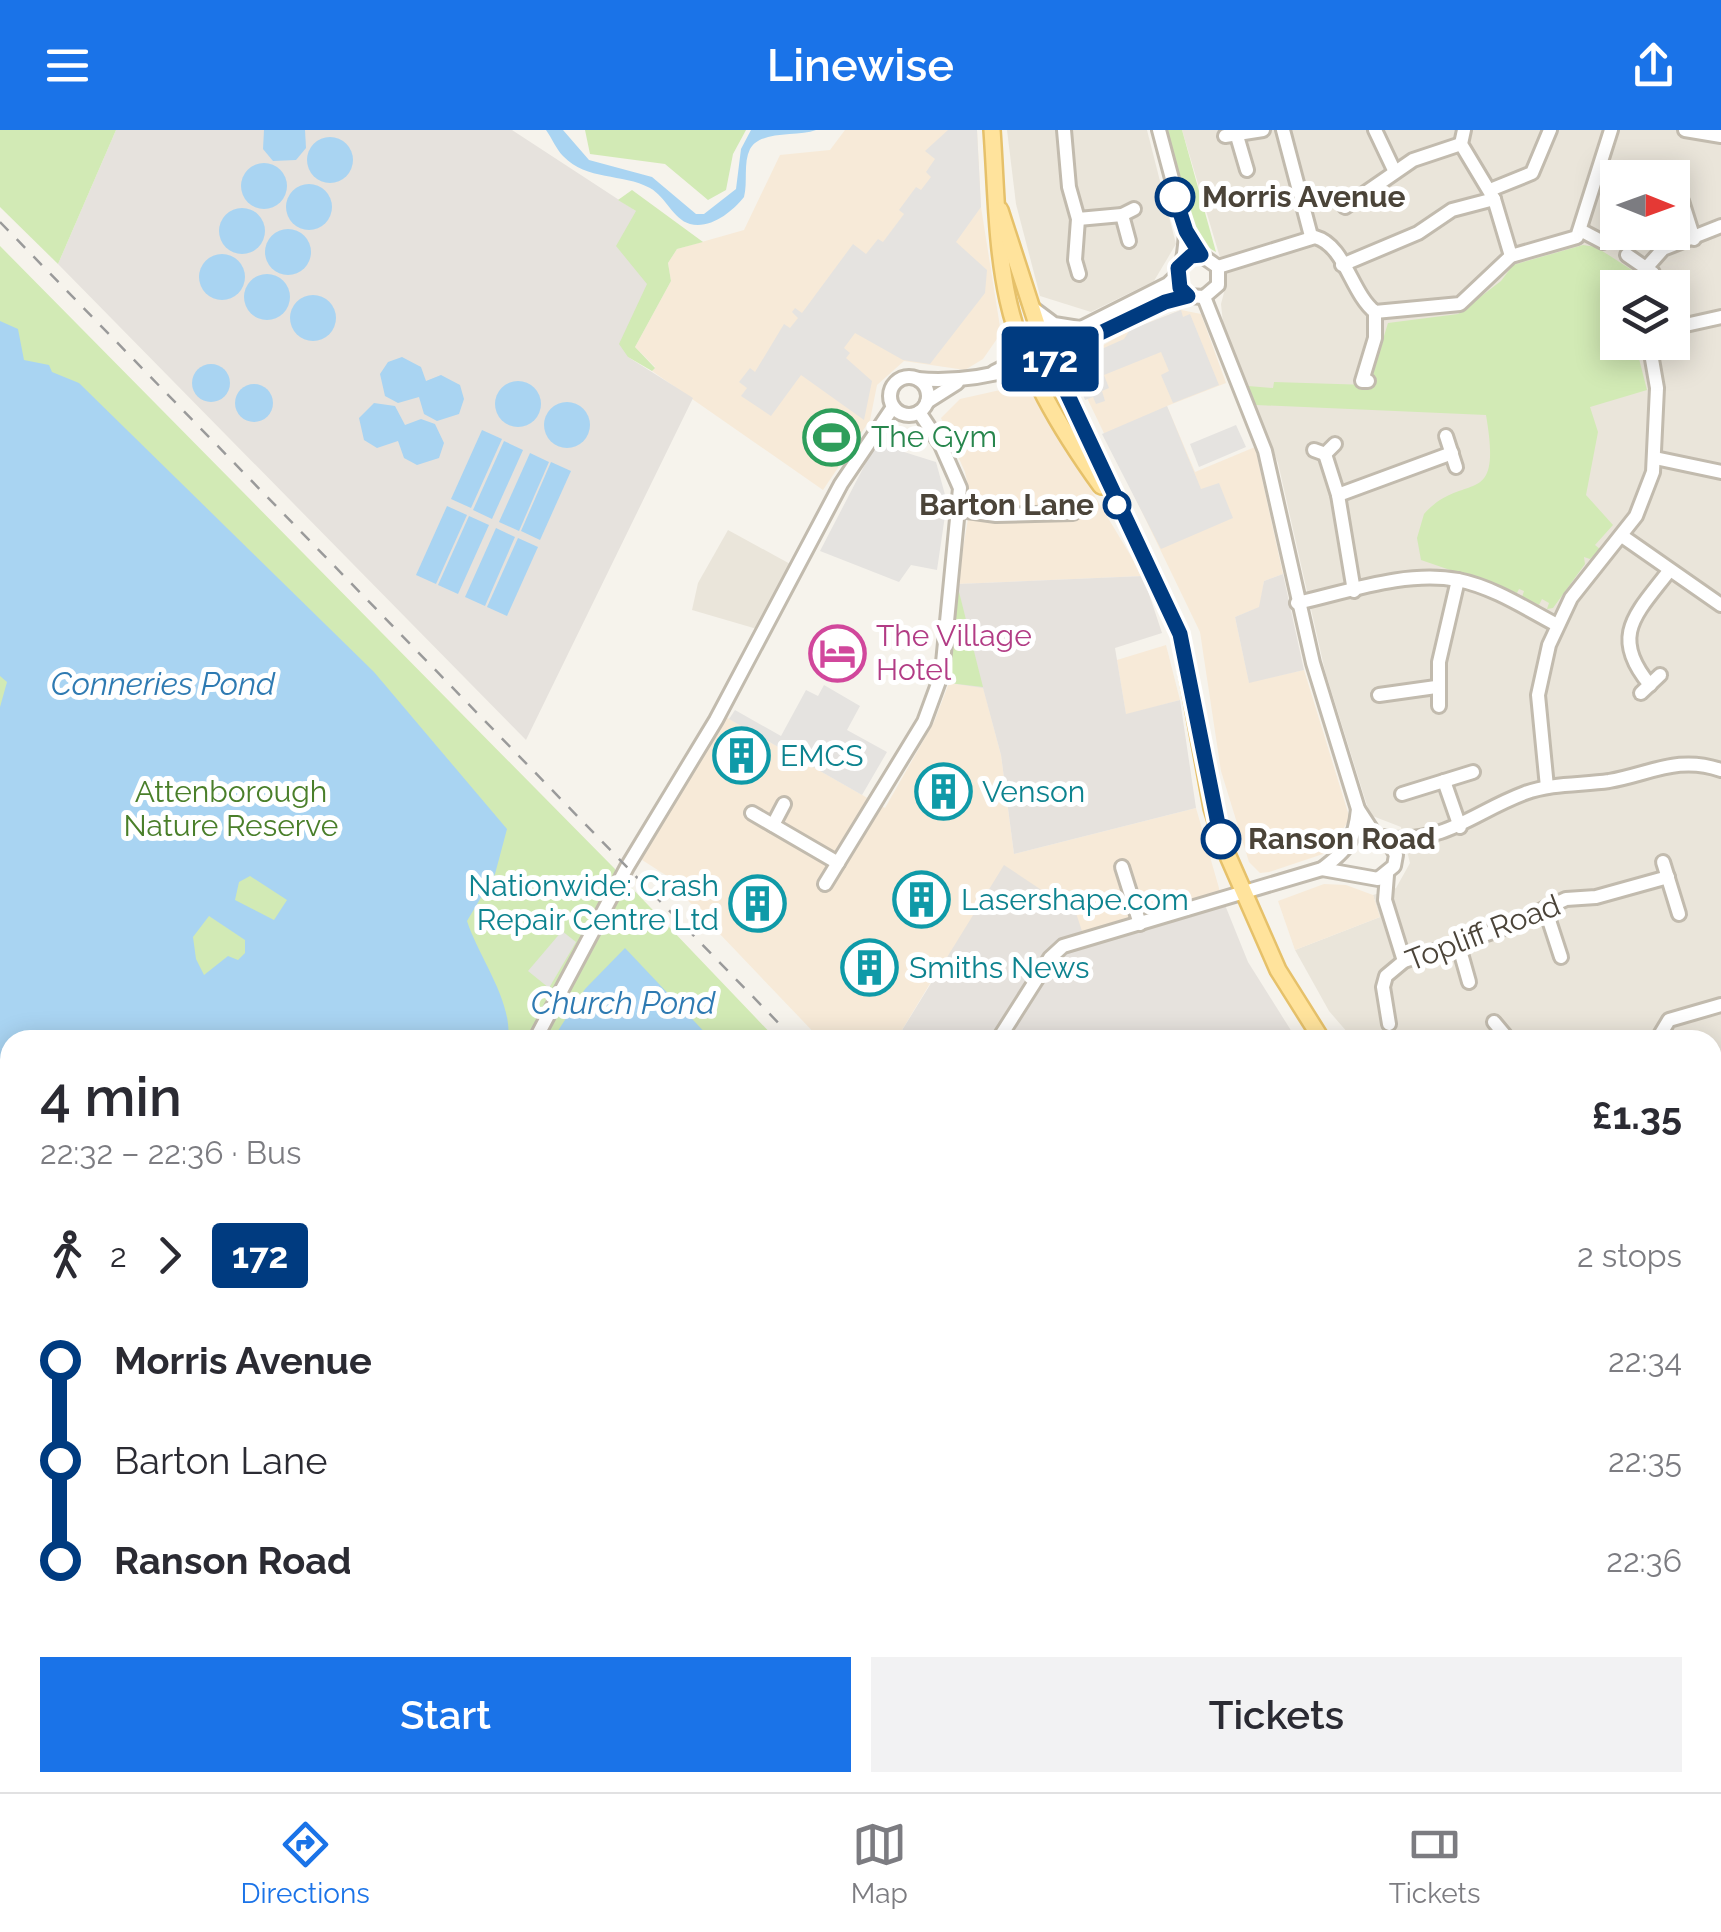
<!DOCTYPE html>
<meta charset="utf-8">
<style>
:root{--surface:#fff;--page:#f2f2f3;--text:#2b2b33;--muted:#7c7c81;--line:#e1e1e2;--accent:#1a73e8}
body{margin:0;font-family:Raleway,sans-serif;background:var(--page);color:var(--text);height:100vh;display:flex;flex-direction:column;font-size:38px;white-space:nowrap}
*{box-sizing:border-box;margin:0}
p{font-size:32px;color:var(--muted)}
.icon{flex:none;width:55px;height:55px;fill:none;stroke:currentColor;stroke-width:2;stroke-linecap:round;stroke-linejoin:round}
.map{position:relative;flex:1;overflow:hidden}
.drawer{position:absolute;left:0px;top:900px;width:1722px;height:762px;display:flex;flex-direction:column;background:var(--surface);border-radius:30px 30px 0 0;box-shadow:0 5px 25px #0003}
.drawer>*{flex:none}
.badge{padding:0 20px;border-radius:8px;font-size:35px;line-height:65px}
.needle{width:65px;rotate:91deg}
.buttons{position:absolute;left:1600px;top:30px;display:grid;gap:20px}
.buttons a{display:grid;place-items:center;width:90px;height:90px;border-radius:0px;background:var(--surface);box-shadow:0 5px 25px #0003;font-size:50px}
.map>.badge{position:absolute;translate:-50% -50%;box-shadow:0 0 0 5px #fff}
.legs{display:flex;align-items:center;gap:15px;height:110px;padding:0 40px;font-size:32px}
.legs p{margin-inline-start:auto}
.head{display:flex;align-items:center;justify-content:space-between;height:170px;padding:0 40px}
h1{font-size:55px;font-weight:600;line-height:75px}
.action{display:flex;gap:20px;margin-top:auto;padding:20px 40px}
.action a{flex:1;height:115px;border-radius:0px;background:var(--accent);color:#fff;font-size:40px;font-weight:600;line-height:115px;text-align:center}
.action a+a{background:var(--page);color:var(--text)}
ul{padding:0 40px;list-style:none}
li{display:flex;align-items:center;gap:35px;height:100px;font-size:38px}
li i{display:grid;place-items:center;width:15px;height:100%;margin:0 12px;background:currentColor}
li i::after{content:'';width:25px;height:25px;margin:-12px;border:8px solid;border-radius:50%;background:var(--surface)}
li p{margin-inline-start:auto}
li:first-child i{background:linear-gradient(#0000 50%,currentColor 0)}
li:last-child i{background:linear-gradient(currentColor 50%,#0000 0)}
header{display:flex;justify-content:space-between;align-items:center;height:130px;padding:0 40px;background:var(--accent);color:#fff;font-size:45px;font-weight:600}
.tab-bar{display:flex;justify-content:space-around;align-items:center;height:140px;border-top:2px solid var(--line);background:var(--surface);font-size:28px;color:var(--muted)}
.tab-bar a{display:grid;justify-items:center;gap:5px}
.tab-bar .current{color:var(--accent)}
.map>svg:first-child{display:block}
.residential{fill:#eae5da;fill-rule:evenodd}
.commercial{fill:#f7ead8}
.industrial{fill:#e6e2dd}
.green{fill:#d2eab5}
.parking{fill:#e5e3e0}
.water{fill:#a9d4f2;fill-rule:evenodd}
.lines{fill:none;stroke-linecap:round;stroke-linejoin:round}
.stream{stroke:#a9d4f2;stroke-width:2.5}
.minor-casing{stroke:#c2bbae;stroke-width:18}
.major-casing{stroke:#e6c16a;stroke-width:20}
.minor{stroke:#fff;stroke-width:12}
.major{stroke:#ffe39c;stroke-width:15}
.rail{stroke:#9a9a9a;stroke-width:2.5;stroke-dasharray:12 12;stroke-linecap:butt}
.line-1-casing{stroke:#fff;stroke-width:22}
.line-1{stroke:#003b80;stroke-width:15}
.stop-1-dot{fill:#fff;stroke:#003b80;stroke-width:5}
.labels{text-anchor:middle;stroke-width:10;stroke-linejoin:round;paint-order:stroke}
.stop-label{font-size:30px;font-weight:bold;fill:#4b4439;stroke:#fff;text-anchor:start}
.leisure-label{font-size:30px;fill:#27864d;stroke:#fff;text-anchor:start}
.hotel-label{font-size:30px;fill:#b23c85;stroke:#fff;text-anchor:start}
.culture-label{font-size:30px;fill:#0d838f;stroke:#fff;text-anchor:start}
.park-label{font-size:30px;fill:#4a7f2a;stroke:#fff}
.street-label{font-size:30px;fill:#4b4439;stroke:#fff}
.water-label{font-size:32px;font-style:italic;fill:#2e7ab2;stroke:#fff}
</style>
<header><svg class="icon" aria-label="menu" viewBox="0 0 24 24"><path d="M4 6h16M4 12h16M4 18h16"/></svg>Linewise<svg class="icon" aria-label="share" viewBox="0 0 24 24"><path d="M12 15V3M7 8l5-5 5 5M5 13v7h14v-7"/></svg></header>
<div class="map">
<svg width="1721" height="1662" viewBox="0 0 1721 1662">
<rect width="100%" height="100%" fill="#f6f3ec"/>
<!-- residential -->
<g class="residential">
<polygon points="1007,0 1147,0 1176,114 1154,151 1091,182 1040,166 1016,74"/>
<path d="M1182,0h539v1023l-8,-1 -1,-112h-358l-25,-29 -34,-61 85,-33 -7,-22 23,-7 14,-25 -9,-36 -31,-12 -45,-144 -47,-208 -55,-140 -2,-19 6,-23zM1618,48h54v54h-54zM1618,158h54v54h-54z"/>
<polygon points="728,400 792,435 757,499 692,480 698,453"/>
<polygon points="1714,1090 1721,1102 1721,1662 1534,1662 1525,1653 1712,1652"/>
<polygon points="1495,1652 1504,1662 1005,1662 999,1653"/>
</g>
<!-- commercial -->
<g class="commercial">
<polygon points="845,0 977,0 981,77 1001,203 983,229 965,240 904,231 877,255 870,290 823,360 652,241 655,237 635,217 671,151 668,133 677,119 744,100 780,25 830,20"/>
<polygon points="1181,180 1201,184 1226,253 1167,276 1195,342 1255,317 1283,444 1264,451 1260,477 1235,487 1249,552 1304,540 1350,689 1326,723 1269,742 1260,743 1249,732 1221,641 1200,502 1073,239 1077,230 1130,200"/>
<polygon points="1023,255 1032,262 1143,446 957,454 971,371 965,342 941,288 960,269"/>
<polygon points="1166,515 1180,570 1126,585 1117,530"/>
<polygon points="949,553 983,557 1001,625 1014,724 1196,678 1221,765 1083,804 946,827 896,910 821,910 677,759 678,753 639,728 724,586 885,678 934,592"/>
<polygon points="1324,754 1346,755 1373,765 1380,787 1295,820 1278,771"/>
</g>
<!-- industrial -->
<g class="industrial">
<polygon points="116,0 512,0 636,81 648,154 628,227 693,268 526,610 58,134"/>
<polygon points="1283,444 1304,540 1249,553 1235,487 1259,477 1264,451"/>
<polygon points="1143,446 1162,503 1115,518 1126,584 1180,570 1196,678 1014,724 1001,625 983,558 949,553 957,454"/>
<polygon points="1004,735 1076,783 1083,804 1221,765 1248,832 1297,910 896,910"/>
</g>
<!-- green -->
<g class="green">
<polygon points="0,0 116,0 58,134 0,77"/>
<polygon points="585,0 746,0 733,24 726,60 708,70 665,34 590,24"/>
<path d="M1168,0h14l34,122c-36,-20 -41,-84 -48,-122z"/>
<polygon points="632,60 703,112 677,119 668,133 671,151 635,217 655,238 652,241 628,227 619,214 647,154 616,116 636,81 618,70"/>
<path d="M1583,115l13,2 50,32 2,8 -30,1v54l17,1 12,47 -57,17 8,25 -12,63 27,30 -18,20 5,4 -10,10 -6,-2 1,7 -32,44 -6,1 2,-6 -7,-4 -3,6 -17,-8 2,-6 -5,-2 -2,4 -96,-33 -4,-22 7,-24c40,-45 79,-1 62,-99l-230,-10 -8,-19 25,2 1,-6 95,3 19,-62 70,-9 43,-33 12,-16z"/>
<polygon points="0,116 615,739 615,747 628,754 777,910 10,910 10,1652 999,1652 1005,1662 0,1662"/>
<polygon points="957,454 983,557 949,553"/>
</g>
<!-- parking -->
<g class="parking">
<polygon points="948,0 977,0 981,77 956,112 987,140 985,163 930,234 903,230 855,203 844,218 850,223 846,228 872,251 864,290 801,245 771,286 741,266 747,258 739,252 750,238 755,242 784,194 790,198 798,188 792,182 795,178 802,183 853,114 866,124 878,109 883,112 904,84 899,80 916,57 921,60 931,47 926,42 935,29 925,21"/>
<polygon points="1181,180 1183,187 1190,184 1219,255 1173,273 1161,245 1169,241 1161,222 1104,245 1109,258 1102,261 1105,271 1096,274 1093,267 1085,270 1073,239 1079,237 1077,230 1124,209 1130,200"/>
<polygon points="1167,276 1201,359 1219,353 1233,388 1161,419 1102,304"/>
<polygon points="1236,295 1246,317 1199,337 1190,314"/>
<polygon points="888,317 936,332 947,372 937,440 911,435 899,452 820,421 872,321"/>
<polygon points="824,555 860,576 847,600 887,622 862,665 729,589 735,580 781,606 806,560 818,566"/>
<polygon points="562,801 576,812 549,858 528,841"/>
</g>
<!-- water -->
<g class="water">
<polygon points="264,0 305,0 306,18 296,30 273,31 263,19"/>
<path d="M546,0h17l26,30 63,17 44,37h8l32,-25 5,-40 10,-19h65c-19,7 -56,0 -66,19 -7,14 -2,33 -6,48 -12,15 -33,32 -54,27 -17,-5 -24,-27 -40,-36 -28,-15 -63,-7 -87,-32 -7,-7 -11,-18 -17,-26z"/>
<circle cx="330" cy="30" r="23"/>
<circle cx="264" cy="56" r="23"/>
<circle cx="309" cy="77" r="23"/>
<circle cx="242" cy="101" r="23"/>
<circle cx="288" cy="122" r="23"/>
<circle cx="222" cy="147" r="23"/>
<circle cx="267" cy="167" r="23"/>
<circle cx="313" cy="188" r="23"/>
<path d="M0,191l18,8 6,31 25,5 3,7 27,11 295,289 133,157 -12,45 -28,47c12,37 46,80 41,119h-498v107l-10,1v-441l7,-25 -7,-6zM250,746l37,24 -13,20 -39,-20 4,-18zM209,786l36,24v13l-7,7 -10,-4 -24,19 -8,-16 -3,-22z"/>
<polygon points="402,227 421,237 426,251 441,245 460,255 464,269 459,284 437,291 424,284 419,267 398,273 385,266 380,244 388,232"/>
<circle cx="211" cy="253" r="19"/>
<circle cx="518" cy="274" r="23"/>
<circle cx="254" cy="273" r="19"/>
<circle cx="567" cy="295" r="23"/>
<polygon points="374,273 395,276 405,295 421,289 435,294 444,313 439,328 417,335 404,328 398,311 377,318 364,310 359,288"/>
<polygon points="482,300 502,309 471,378 451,369"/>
<polygon points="504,311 523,320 492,389 473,380"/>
<polygon points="530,323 549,332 519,401 499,392"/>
<polygon points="551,332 571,341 540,410 521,401"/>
<polygon points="447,376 467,385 436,454 416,445"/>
<polygon points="469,386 489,395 458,464 438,455"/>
<polygon points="496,398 515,407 485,476 465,467"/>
<polygon points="518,408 538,417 507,486 487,477"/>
<polygon points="625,818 712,910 552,910 585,859"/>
<polygon points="2,1090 10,1094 10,1428 0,1429"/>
<polygon points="249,1653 618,1653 614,1662 254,1662"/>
</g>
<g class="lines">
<!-- stream -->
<polyline class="stream" points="759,1652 768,1662"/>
<defs>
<g id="minor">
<polyline points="1064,0 1069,57 1078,89 1075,130 1079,144"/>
<polyline points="1159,0 1186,101 1201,125 1218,137"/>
<polyline points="1283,0 1311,106"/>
<polyline points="1375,0 1394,40"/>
<polyline points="1464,0 1461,14 1494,69 1511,126"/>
<polyline points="1685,0 1721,6"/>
<polyline points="1225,6 1263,0"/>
<polyline points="1237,6 1247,40"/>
<polyline points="1490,60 1532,43 1550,0"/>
<polyline points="1672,74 1682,71 1694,109"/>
<polyline points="1345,77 1413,30 1461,14"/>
<polyline points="1122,85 1129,111"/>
<polyline points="1078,89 1122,85 1134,79"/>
<polyline points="1582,101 1603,112"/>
<polyline points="1627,125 1653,143 1658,158"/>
<polyline points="1342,135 1418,103 1452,80 1494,69"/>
<path d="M1218,137l97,-30c30,8 36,56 60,75l85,-8 51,-48 66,-19 34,-107"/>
<polyline points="1647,137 1663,119 1721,96"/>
<polyline points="1204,167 1265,321 1313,533 1358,679 1373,702"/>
<polyline points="1034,179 1054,194 1079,198"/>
<polyline points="1672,198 1721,187"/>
<path d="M994,242l174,-88c16,-12 17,-33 18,-53"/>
<circle cx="909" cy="266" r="19"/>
<path d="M918,249c92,8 167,-38 247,-77l23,-6 16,1 14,-12v-18"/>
<polyline points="1368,251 1362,251 1375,208 1375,182"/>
<polyline points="927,272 957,253"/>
<polyline points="1446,306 1456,337"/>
<polyline points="1314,320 1325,324 1335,314"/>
<polyline points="1325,324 1338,365 1354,461"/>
<polyline points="1655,328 1721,342"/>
<polyline points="1338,365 1452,323"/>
<polyline points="960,380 996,385 1073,383"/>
<polyline points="1622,406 1721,475"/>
<path d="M1297,473c50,-11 109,-33 161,-23 35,7 67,28 99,45"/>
<path d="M1650,555c-41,-49 -14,-71 19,-114"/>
<polyline points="1641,563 1660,545"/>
<polyline points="1379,565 1436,557"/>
<polyline points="1439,576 1439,532 1458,450"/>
<polyline points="1444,651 1460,697"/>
<polyline points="1547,657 1538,565 1549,515 1571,468 1636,386 1653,342 1657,258 1649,212"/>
<polyline points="1402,664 1473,642"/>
<polyline points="752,683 838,733"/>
<polyline points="773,695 784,674"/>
<path d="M1389,709c60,2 85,-27 136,-46 27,-10 56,-8 84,-12 41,-7 69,-26 112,-11"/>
<polyline points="1663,732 1679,784"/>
<polyline points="1122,737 1140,794"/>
<polyline points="1322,739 1378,749 1394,736 1396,725 1386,707"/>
<polyline points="1387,745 1385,770 1404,831"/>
<polyline points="825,754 924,592 942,543 960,358 941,315 919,282"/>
<polyline points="1545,778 1561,827"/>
<polyline points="1458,813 1469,852"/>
<polyline points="1494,892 1509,910"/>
<polyline points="1389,894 1383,857 1386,846 1404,831 1499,800 1566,769 1596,767 1668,747"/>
<polyline points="535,910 627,737 716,590 841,354 893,277"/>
<path d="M998,910l52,-82 13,-12 259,-77c25,-19 33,-28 36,-60"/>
<polyline points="1657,910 1669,890 1721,875"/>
<polyline points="1712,969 1721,969"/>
<polyline points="1712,1102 1721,1096"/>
<polyline points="1712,1162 1721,1173"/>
<polyline points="1712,1638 1721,1630"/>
<polyline points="1060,1652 1073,1662"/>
<polyline points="1158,1652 1164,1662"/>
<polyline points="1260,1652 1276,1662"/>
<polyline points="1430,1652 1439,1662"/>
<polyline points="1642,1652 1650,1662"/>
<polyline points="1243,1662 1249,1652"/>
<polyline points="1678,1662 1692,1652"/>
</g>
<g id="major">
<path d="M992,0c4,55 4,116 16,170 15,68 53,130 93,186"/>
<polyline points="1000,80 1044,216 1180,504 1212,678 1224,717 1278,840 1322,910"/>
<polyline points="1712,1040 1721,1042"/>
</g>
</defs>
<!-- minor casing -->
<use href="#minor" class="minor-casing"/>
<!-- major casing -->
<use href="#major" class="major-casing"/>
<!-- minor -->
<use href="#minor" class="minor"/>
<!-- major -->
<use href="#major" class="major"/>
<!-- rail -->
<g class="rail">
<polyline points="0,92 795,910"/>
<polyline points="1506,1652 1516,1662"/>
</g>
</g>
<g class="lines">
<defs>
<polyline id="line-1" points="1175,67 1186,101 1201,125 1191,126 1178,138 1180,158 1188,166 1165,172 1050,227 1180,504 1221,709"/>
</defs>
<!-- line-1 casing -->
<use href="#line-1" class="line-1-casing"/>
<!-- line-1 -->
<use href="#line-1" class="line-1"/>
</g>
<!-- icons -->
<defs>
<symbol id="stadium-ring" viewBox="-11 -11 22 22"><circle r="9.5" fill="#fff" stroke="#2e9e5b" stroke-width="1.5"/><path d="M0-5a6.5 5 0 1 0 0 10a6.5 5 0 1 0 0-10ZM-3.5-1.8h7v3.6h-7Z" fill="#2e9e5b"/></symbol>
<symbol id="hotel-ring" viewBox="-11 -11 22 22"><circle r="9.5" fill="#fff" stroke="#d1479c" stroke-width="1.5"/><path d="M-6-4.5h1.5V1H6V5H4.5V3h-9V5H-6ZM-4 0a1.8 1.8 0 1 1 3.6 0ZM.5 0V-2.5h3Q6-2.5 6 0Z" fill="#d1479c"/></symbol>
<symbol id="building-ring" viewBox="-11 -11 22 22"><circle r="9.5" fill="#fff" stroke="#0f9aa8" stroke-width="1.5"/><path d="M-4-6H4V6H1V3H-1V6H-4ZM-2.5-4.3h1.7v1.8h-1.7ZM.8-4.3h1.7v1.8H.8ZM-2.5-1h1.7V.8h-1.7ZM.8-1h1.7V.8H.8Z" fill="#0f9aa8"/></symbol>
</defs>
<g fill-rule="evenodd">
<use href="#stadium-ring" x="800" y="276" width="63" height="63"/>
<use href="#hotel-ring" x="806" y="492" width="63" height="63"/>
<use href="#building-ring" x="710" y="594" width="63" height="63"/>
<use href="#building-ring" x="912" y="630" width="63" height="63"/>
<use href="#building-ring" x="890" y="738" width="63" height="63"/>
<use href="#building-ring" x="726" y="742" width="63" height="63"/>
<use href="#building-ring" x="838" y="806" width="63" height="63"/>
</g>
<!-- markers -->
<g class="stop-1-dot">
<circle cx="1175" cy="67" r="18"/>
<circle cx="1117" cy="375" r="12"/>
<circle cx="1221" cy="709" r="18"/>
</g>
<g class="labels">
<!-- stop labels -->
<g class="stop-label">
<text x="1202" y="77">Morris Avenue</text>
<text x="1094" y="385" text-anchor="end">Barton Lane</text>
<text x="1248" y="719">Ranson Road</text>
</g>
<!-- leisure labels -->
<g class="leisure-label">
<text x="871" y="317">The Gym</text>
</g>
<!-- hotel labels -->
<g class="hotel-label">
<text x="876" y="516">The Village<tspan x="876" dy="34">Hotel</tspan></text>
</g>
<!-- culture labels -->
<g class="culture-label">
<text x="780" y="636">EMCS</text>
<text x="982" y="672">Venson</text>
<text x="719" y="766" text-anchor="end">Nationwide: Crash<tspan x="719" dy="34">Repair Centre Ltd</tspan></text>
<text x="961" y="780">Lasershape.com</text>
<text x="909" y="848">Smiths News</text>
</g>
<!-- park labels -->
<g class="park-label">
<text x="231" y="672">Attenborough<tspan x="231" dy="34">Nature Reserve</tspan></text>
</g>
<!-- street labels -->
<g class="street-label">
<text transform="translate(1483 803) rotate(-21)" y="10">Topliff Road</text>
</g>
<!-- water labels -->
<g class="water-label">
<text x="163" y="565">Conneries Pond</text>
<text x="623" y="884">Church Pond</text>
</g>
</g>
</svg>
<div class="buttons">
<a><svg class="needle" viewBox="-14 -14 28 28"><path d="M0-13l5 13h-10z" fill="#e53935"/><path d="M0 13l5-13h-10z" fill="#7c7c81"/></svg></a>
<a><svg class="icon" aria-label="layers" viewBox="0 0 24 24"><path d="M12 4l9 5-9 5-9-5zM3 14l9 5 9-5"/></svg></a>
</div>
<b class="badge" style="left:1050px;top:229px;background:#003b80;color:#fff">172</b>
<section class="drawer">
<div class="head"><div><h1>4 min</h1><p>22:32 – 22:36 · Bus</p></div><b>£1.35</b></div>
<div class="legs"><svg class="icon" aria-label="walk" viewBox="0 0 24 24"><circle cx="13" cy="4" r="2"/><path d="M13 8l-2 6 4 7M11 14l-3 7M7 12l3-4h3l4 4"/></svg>2<svg class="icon" aria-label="forward" viewBox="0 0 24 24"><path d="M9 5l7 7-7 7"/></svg><b class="badge" style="background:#003b80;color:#fff">172</b><p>2 stops</p></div>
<ul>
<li><i style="color:#003b80"></i><b>Morris Avenue</b><p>22:34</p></li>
<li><i style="color:#003b80"></i><span>Barton Lane</span><p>22:35</p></li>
<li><i style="color:#003b80"></i><b>Ranson Road</b><p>22:36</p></li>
</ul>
<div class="action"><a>Start</a><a>Tickets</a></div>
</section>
</div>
<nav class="tab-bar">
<a class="current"><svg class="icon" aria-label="directions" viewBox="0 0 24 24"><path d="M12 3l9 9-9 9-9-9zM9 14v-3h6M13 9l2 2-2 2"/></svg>Directions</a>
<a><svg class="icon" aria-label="map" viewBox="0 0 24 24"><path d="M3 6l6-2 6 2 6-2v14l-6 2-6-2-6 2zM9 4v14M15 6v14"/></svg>Map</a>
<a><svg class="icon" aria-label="tickets" viewBox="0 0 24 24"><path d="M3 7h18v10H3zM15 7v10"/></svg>Tickets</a>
</nav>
